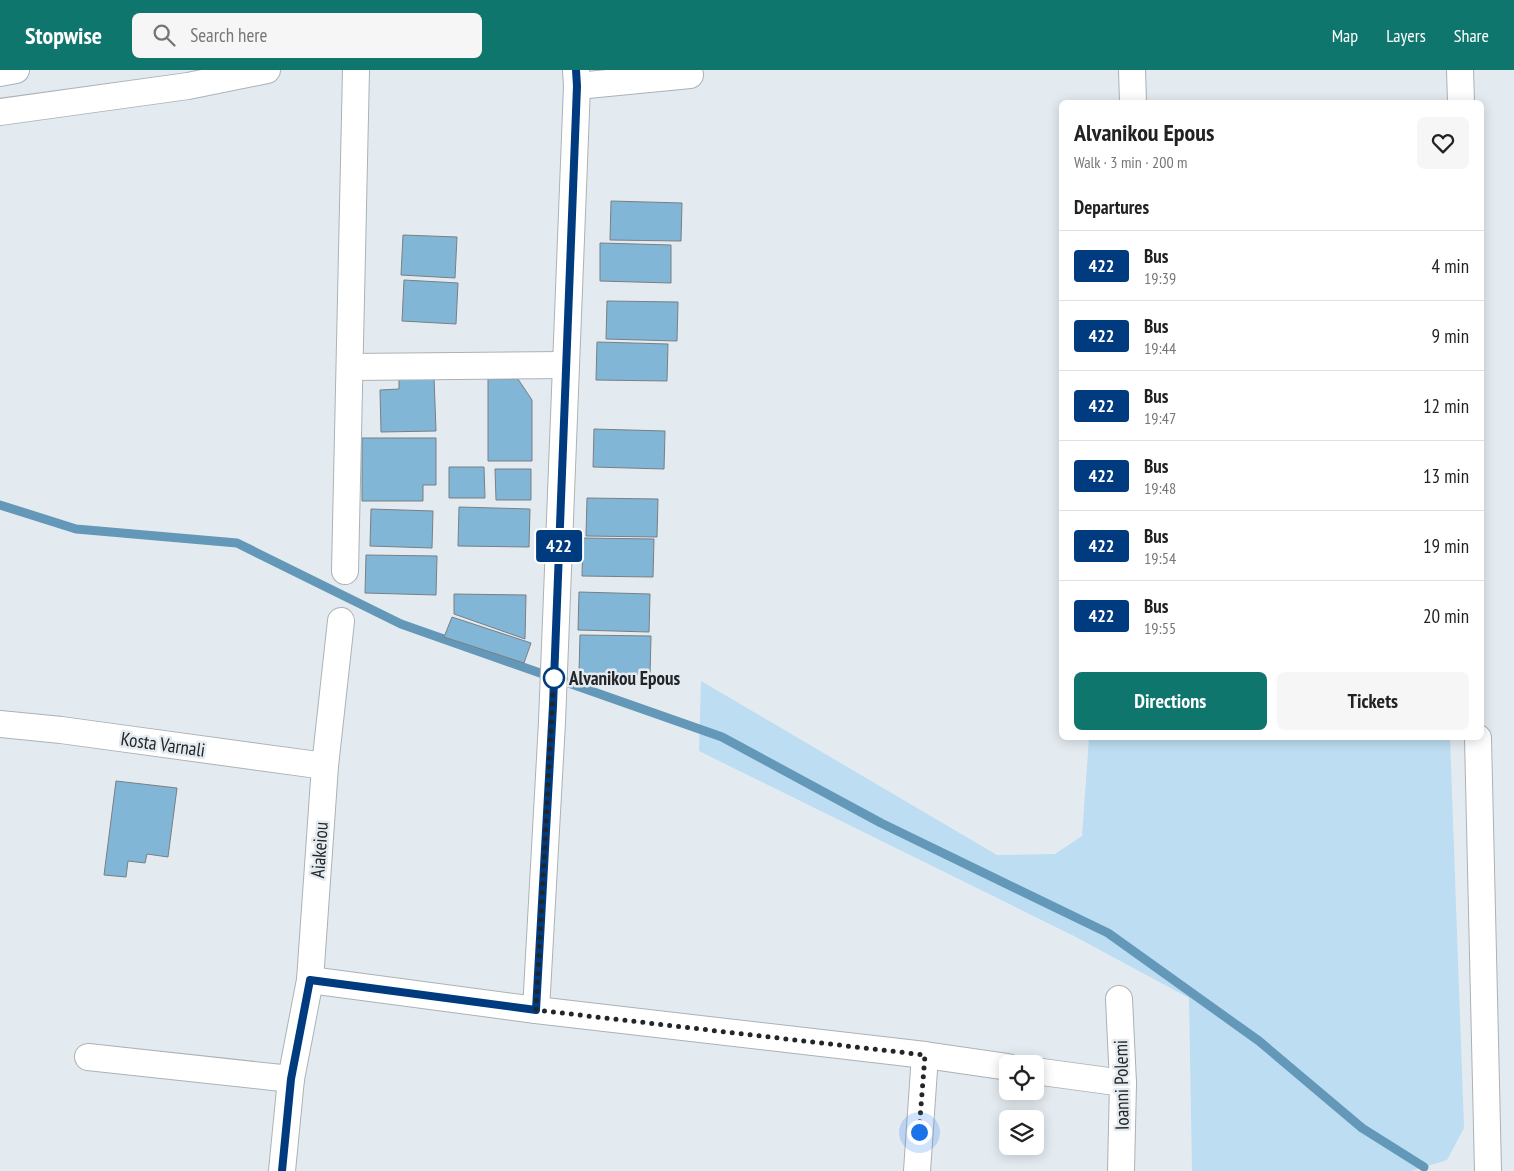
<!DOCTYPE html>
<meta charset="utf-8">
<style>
:root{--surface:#fff;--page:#f6f6f6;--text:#222;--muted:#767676;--line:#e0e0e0;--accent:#0f766e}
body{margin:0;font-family:"PT Sans Narrow",sans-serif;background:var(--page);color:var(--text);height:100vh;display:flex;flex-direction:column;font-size:19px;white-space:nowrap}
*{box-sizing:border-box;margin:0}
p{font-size:16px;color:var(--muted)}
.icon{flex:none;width:28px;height:28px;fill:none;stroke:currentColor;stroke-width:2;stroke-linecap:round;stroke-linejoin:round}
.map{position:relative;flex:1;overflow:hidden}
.panel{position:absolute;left:1059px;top:30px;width:425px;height:640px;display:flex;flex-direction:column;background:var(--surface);border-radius:8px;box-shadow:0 2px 12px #0003}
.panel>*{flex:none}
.badge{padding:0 10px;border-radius:4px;font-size:18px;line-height:32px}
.tools{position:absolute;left:999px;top:985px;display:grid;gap:10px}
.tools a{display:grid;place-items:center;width:45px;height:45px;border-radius:8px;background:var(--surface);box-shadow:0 2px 12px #0003;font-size:25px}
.you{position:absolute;width:25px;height:25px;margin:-12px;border:4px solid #fff;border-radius:50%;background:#1a73e8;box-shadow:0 0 0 8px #1a73e833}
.map>.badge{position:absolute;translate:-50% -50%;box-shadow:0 0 0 2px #fff}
h2{padding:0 15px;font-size:19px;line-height:45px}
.round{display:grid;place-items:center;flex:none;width:52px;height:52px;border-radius:8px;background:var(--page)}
.summary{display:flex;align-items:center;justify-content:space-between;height:85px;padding:0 15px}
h1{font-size:24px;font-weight:700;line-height:38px}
.button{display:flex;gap:10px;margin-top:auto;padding:10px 15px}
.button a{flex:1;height:58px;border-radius:8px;background:var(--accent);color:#fff;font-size:20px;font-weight:700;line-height:58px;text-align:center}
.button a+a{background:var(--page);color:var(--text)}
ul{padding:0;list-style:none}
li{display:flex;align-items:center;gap:15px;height:70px;padding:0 15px;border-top:1px solid var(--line)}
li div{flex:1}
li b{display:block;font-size:19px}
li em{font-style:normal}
li .badge{min-width:55px;font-weight:700;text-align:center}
header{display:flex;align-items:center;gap:30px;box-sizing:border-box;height:70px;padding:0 25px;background:var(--accent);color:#fff}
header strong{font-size:24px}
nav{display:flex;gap:28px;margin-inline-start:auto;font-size:18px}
.search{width:350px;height:45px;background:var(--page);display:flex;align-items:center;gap:12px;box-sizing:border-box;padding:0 18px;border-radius:8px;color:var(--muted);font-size:19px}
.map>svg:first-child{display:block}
.green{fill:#bcddf2}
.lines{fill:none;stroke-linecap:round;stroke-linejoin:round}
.stream{stroke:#6498b8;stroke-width:9}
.building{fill:#81b6d7;stroke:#797f83}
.street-casing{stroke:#abb2b6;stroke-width:28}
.street{stroke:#fff;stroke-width:26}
.line-casing{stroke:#fff;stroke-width:11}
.line{stroke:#003b80;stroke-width:8}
.walk{stroke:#232628;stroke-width:5;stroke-dasharray:0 9}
.stop-dot{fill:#fff;stroke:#003b80;stroke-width:2.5}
.labels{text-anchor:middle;stroke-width:5;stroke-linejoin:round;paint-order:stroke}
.stop-label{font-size:19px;font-weight:bold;fill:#232628;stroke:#e4ebf0;text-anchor:start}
.street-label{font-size:19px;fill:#232628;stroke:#e4ebf0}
</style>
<header>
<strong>Stopwise</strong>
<div class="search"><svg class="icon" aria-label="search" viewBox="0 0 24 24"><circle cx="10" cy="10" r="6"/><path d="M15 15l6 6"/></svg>Search here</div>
<nav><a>Map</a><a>Layers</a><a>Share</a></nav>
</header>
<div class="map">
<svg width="1514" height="1101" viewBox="0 0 1514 1101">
<rect width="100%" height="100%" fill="#e4ebf0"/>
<!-- green -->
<polygon class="green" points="701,611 997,785 1055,784 1082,766 1089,668 1450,668 1464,1058 1447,1090 1411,1101 1192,1101 1189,928 1074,866 699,681"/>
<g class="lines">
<!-- stream -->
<polyline class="stream" points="0,435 76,459 237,473 401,554 722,667 881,753 1108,863 1259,971 1362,1058 1424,1097"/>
</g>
<!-- building -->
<g class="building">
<polygon points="611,131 682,133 681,171 610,170"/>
<polygon points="403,165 457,167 455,208 401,205"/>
<polygon points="600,173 671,175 671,213 600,211"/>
<polygon points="404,210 458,213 456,254 402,251"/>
<polygon points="607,231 678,232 677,271 606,269"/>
<polygon points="597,272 668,274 667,311 596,310"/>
<polygon points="399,307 434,307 436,361 381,362 380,320 399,319"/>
<polygon points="488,309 518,309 532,330 532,391 488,391"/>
<polygon points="594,359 665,361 664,399 593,397"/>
<polygon points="362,368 436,368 436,415 423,415 423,431 362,431"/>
<polygon points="449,397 484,397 485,428 449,428"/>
<polygon points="495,399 531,399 531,430 496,430"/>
<polygon points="587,428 658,429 657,467 586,466"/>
<polygon points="459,437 530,439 529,477 458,476"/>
<polygon points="371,439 433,441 432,478 370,476"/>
<polygon points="583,468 654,469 653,507 582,506"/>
<polygon points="366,485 437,486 436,525 365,523"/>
<polygon points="579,522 650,524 649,562 578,560"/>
<polygon points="454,524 526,525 525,569 454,544"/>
<polygon points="452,547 531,573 524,593 444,567"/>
<polygon points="580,565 651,566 650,605 579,603"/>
<polygon points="116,711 177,718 168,787 147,784 145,793 128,791 126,807 104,805"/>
</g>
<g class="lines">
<defs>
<g id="street">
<polyline points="1132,0 1133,32"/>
<polyline points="1460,0 1461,32"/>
<polyline points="0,3 16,0"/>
<polyline points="577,16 690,5"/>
<polyline points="0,42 188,16 267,0"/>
<polyline points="350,297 565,295"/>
<polyline points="345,501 356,0"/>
<polyline points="0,654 61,660 325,696"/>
<polyline points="1478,668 1488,1101"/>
<polyline points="310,910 536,940 925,985 1008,997"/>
<polyline points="1119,929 1123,1013 1121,1101"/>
<polyline points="536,940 552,652 577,16 576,0"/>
<polyline points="88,987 291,1009"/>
<polyline points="1035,1001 1123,1013"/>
<polyline points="282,1101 291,1009 310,910 325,696 341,551"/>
<polyline points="917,1101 925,985"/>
</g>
</defs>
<!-- street casing -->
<use href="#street" class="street-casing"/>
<!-- street -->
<use href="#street" class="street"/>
</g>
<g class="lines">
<defs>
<polyline id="line" points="282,1101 291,1009 310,910 536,940 553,636 577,16 576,0"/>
</defs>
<!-- line casing -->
<use href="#line" class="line-casing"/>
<!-- line -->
<use href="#line" class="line"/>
<!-- walk -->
<polyline class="walk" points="554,608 554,603 536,940 925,985 919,1062"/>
</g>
<!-- markers -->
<circle class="stop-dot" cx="554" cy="608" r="10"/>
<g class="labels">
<!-- stop labels -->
<g class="stop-label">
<text x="569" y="615">Alvanikou Epous</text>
</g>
<!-- street labels -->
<g class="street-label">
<text transform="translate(163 674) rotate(8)" y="7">Kosta Varnali</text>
<text transform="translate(319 780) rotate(-86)" y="7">Aiakeiou</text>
<text transform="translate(1121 1015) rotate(-91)" y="7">Ioanni Polemi</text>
</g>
</g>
</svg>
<div class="tools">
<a><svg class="icon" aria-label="locate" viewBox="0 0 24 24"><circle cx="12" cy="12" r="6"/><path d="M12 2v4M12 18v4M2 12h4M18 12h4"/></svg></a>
<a><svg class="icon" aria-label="layers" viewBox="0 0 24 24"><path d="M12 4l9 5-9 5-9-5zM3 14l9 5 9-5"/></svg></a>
</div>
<div class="you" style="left:919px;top:1062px"></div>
<b class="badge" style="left:559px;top:476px;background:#003b80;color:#fff">422</b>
<section class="panel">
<div class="summary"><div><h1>Alvanikou Epous</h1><p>Walk · 3 min · 200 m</p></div><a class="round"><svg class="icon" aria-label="heart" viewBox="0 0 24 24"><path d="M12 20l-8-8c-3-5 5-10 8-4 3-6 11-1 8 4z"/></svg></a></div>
<h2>Departures</h2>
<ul>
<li><span class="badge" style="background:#003b80;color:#fff">422</span><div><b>Bus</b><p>19:39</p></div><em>4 min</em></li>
<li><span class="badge" style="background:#003b80;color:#fff">422</span><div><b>Bus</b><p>19:44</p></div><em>9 min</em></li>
<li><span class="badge" style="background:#003b80;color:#fff">422</span><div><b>Bus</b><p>19:47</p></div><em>12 min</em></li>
<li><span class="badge" style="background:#003b80;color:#fff">422</span><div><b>Bus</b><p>19:48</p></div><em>13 min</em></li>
<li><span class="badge" style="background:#003b80;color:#fff">422</span><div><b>Bus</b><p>19:54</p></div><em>19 min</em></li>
<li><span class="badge" style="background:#003b80;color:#fff">422</span><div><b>Bus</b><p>19:55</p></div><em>20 min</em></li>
</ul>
<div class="button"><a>Directions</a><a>Tickets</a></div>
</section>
</div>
